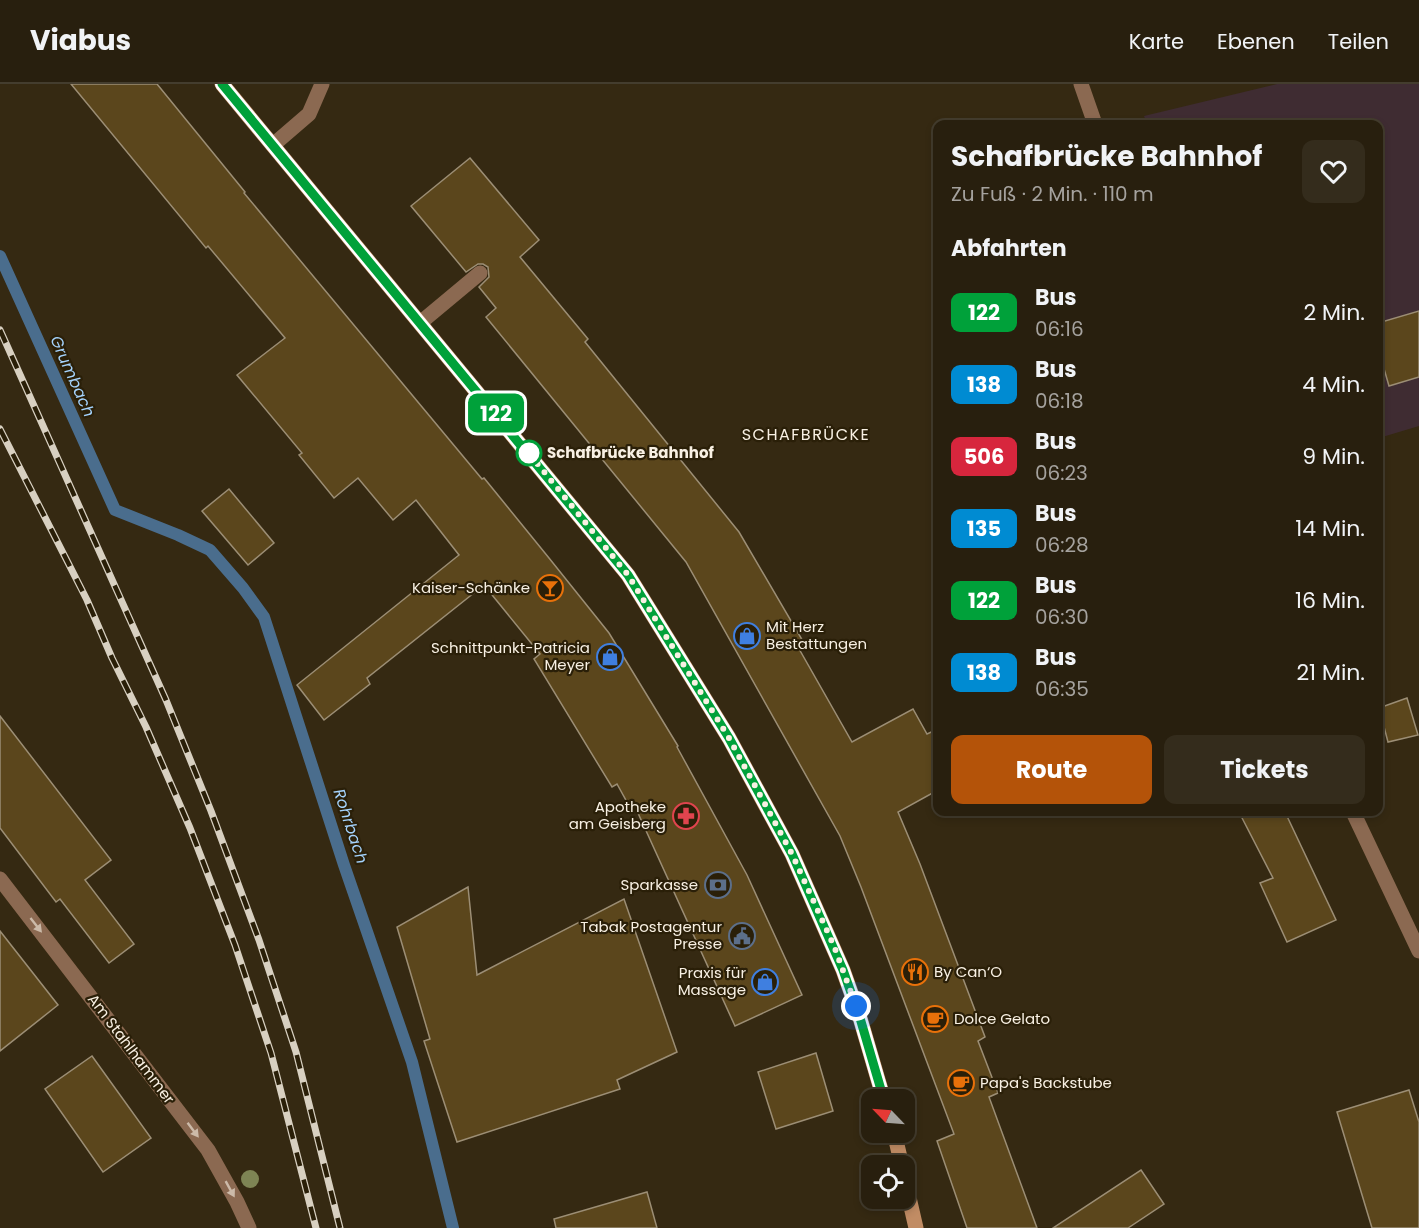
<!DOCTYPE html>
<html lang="de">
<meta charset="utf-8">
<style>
:root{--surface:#281f0e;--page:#342c1c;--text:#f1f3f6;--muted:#a5a29e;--line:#443d2e;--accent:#b45309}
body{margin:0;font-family:Poppins,sans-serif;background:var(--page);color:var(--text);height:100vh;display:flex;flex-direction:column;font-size:22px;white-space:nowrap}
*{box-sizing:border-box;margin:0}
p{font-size:20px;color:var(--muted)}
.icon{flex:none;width:33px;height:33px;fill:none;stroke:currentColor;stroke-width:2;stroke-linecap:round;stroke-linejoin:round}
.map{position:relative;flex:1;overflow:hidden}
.details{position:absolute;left:933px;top:36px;width:450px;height:696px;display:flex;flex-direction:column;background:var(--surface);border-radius:12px;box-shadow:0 3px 9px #0003,0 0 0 2px var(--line)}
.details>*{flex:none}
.badge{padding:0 12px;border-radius:9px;font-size:21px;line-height:39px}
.needle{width:39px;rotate:295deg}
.controls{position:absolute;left:861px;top:1005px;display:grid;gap:12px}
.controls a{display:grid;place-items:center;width:54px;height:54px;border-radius:12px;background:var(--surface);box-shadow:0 3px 9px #0003,0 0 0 2px var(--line);font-size:30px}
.you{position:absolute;width:30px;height:30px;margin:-15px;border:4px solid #fff;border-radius:50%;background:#1a73e8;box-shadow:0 0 0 9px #1a73e833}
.map>.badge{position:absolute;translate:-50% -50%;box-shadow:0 0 0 3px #fff}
h2{padding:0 18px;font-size:22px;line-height:54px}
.round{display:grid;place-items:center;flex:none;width:63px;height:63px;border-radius:12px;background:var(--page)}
.headline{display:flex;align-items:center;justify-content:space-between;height:102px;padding:0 18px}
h1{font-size:28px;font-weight:700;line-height:45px}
.action{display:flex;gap:12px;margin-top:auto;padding:12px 18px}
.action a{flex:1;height:69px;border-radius:12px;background:var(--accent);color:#fff;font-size:24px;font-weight:700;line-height:69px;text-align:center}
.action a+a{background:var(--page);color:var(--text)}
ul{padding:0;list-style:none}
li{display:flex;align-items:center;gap:18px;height:72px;padding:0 18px}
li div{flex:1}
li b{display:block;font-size:22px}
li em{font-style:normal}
li .badge{min-width:66px;font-weight:700;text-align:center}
header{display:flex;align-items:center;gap:36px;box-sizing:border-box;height:84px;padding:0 30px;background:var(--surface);border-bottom:2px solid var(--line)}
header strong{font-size:28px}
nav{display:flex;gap:33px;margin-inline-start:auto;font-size:21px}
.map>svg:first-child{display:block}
.education{fill:#3f2c32}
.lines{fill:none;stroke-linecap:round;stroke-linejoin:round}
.stream{stroke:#4a6d8d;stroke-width:12}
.building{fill:#5b461c;stroke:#9c8e75;stroke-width:1.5}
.service{stroke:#8b6951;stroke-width:15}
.minor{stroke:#8b6951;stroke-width:15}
.tertiary{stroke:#8b6951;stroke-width:15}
.secondary{stroke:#c18c64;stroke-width:15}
.rail-casing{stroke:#d8d0c1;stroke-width:7}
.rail{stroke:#2a1f08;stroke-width:4.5;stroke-dasharray:14;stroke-linecap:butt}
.tree{fill:#7e8454}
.oneway{fill:#ccbaa9}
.line-casing{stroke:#fff;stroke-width:14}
.line{stroke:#00a13a;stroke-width:9}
.walk{stroke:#f8f0e3;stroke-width:6;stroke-dasharray:0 10.8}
.stop-dot{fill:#fff;stroke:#00a13a;stroke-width:3}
.labels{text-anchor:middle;stroke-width:4.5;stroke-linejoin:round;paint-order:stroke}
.stop-label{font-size:15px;font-weight:bold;fill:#f8f0e3;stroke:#2a1f08;text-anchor:start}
.poi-label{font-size:15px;fill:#f8f0e3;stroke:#2a1f08;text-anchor:end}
.street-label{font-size:15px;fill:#f8f0e3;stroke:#2a1f08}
.water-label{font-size:16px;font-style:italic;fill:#a5d3fd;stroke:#2a1f08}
.neighbourhood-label{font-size:16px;letter-spacing:1.5px;fill:#f8f0e3;stroke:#2a1f08}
</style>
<header>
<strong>Viabus</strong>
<nav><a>Karte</a><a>Ebenen</a><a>Teilen</a></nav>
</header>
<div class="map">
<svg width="1419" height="1144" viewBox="0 0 1419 1144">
<rect width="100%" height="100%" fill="#352912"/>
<!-- education -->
<polygon class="education" points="1277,0 1419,0 1419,342 1379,354 1378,40 1147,40 1144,32"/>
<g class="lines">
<!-- stream -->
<polyline class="stream" points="0,172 115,426 178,451 210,466 243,504 264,533 344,781 412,978 453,1144"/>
</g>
<!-- building -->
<g class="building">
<polygon points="71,0 157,0 245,108 244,109 482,395 484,394 549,474 609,549 678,662 677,663 747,791 802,911 735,942 632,716 627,718 617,700 612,703 534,575 540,570 484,501 367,594 370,600 324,636 297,601 459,471 416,416 393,436 358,394 334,414 299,371 302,369 237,291 285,254 208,162 206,164"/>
<polygon points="470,74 539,156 520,173 588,255 585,258 739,448 804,559 798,563 852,658 913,625 927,650 938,645 938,706 898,728 920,780 985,953 978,957 998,1009 989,1013 1037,1144 967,1144 937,1057 954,1050 861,803 840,752 686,478 486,233 496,224 479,203 489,193 488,183 483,180 478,180 466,188 411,122"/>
<polygon points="1419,227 1419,293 1389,302 1378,264 1378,239"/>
<polygon points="229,405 274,459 248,481 202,427"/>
<polygon points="1407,614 1418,651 1388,658 1379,624"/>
<polygon points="0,632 111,776 85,796 134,860 109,879 60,815 56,818 0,744"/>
<polygon points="1239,728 1285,728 1336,836 1287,858 1260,799 1273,794"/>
<polygon points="468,803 477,891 624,815 677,968 617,996 620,1005 457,1058 424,957 430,955 397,843"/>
<polygon points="0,847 58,921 0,967"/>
<polygon points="816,969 833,1027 776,1045 758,988"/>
<polygon points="92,972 151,1054 103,1088 45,1005"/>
<polygon points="1409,1006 1419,1038 1419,1144 1372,1144 1337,1028"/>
<polygon points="1141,1086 1164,1120 1128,1144 1053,1144"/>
<polygon points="647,1108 657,1144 556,1144 554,1135"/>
</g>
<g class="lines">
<!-- service -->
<polyline class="service" points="420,239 480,189"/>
<!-- minor -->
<g class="minor">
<polyline points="273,61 309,30 322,0"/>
<polyline points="0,795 208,1066 237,1118 249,1144"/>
</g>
<!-- tertiary -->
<g class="tertiary">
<polyline points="1081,0 1095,40"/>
<polyline points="1353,728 1419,867"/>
</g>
<!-- secondary -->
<g class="secondary">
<polyline points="222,0 628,491 729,654 792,770 843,886 860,934 884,1016"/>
<polyline points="894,1048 902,1082"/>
<polyline points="904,1092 916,1144"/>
</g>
<defs>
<g id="rail">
<polyline points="0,246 166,616 211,727 259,856 296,968 340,1144"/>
<polyline points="0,345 87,516 112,574 146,643 190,744 235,861 271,969 316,1144"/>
</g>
</defs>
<!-- rail casing -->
<use href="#rail" class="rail-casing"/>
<!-- rail -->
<use href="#rail" class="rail"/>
</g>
<!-- trees -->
<circle class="tree" cx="250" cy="1095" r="9"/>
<!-- one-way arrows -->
<defs><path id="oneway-solid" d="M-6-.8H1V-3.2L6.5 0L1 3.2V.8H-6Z" transform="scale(1.5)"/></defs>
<g class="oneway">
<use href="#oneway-solid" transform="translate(36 841) rotate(52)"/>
<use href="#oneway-solid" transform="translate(193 1046) rotate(53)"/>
<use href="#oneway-solid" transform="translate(230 1105) rotate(61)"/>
</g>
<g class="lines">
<defs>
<polyline id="line" points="222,0 628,491 729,654 792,770 843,886 860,934 884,1016"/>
</defs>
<!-- line casing -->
<use href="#line" class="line-casing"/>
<!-- line -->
<use href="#line" class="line"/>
<!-- walk -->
<polyline class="walk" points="529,369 523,362 628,491 729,654 792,770 834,862 856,922"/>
</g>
<!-- icons -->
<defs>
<symbol id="bar-ring" viewBox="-11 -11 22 22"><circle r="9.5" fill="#2a1f08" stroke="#e8710a" stroke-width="1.5"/><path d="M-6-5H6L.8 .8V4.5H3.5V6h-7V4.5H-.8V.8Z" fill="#e8710a"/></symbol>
<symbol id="shop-ring" viewBox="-11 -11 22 22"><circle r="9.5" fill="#2a1f08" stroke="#3f7fe0" stroke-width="1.5"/><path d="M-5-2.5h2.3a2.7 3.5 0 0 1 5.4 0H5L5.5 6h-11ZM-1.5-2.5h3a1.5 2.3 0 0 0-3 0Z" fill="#3f7fe0"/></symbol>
<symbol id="pharmacy-ring" viewBox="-11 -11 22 22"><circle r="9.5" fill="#2a1f08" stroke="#e0444e" stroke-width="1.5"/><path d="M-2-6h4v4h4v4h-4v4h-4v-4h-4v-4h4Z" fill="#e0444e"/></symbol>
<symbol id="bank-ring" viewBox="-11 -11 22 22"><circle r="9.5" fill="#2a1f08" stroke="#5c6f8a" stroke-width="1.5"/><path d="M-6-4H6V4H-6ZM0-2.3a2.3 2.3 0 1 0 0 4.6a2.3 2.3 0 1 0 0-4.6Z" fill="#5c6f8a"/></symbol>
<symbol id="civic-ring" viewBox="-11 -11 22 22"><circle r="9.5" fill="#2a1f08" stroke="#5c6f8a" stroke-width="1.5"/><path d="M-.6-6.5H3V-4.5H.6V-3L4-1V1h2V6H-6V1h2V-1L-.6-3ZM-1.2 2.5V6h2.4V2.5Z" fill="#5c6f8a"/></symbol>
<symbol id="restaurant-ring" viewBox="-11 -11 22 22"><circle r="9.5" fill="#2a1f08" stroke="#e8710a" stroke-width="1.5"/><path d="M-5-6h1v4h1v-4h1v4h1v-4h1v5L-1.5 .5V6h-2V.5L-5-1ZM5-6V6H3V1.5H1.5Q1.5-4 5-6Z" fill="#e8710a"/></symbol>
<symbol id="cafe-ring" viewBox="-11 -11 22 22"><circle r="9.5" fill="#2a1f08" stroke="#e8710a" stroke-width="1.5"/><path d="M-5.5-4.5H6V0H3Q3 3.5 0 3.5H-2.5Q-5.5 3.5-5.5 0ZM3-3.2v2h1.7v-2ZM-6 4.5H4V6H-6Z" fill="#e8710a"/></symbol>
</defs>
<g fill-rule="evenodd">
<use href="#bar-ring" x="535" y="489" width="30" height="30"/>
<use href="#shop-ring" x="732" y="537" width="30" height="30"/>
<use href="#shop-ring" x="595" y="558" width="30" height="30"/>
<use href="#pharmacy-ring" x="671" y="717" width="30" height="30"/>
<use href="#bank-ring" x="703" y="786" width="30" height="30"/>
<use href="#civic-ring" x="727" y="837" width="30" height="30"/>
<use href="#restaurant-ring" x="900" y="873" width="30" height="30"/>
<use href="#shop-ring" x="750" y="883" width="30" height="30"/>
<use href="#cafe-ring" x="920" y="920" width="30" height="30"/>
<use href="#cafe-ring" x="946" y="984" width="30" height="30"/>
</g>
<!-- markers -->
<circle class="stop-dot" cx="529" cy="369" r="12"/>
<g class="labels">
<!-- stop labels -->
<g class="stop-label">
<text x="547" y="374">Schafbrücke Bahnhof</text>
</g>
<!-- poi labels -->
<g class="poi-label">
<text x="530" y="509">Kaiser-Schänke</text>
<text x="766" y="548" text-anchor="start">Mit Herz<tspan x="766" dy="17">Bestattungen</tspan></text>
<text x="590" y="569">Schnittpunkt-Patricia<tspan x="590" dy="17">Meyer</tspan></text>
<text x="666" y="728">Apotheke<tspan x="666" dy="17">am Geisberg</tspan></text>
<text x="698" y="806">Sparkasse</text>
<text x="722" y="848">Tabak Postagentur<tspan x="722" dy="17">Presse</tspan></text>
<text x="934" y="893" text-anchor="start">By Can‘O</text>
<text x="746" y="894">Praxis für<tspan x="746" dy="17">Massage</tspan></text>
<text x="954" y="940" text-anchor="start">Dolce Gelato</text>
<text x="980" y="1004" text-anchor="start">Papa's Backstube</text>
</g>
<!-- street labels -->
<g class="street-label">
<text transform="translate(131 965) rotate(53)" y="5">Am Stahlhammer</text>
</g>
<!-- water labels -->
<g class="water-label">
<text transform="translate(73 292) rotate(66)" y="6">Grumbach</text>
<text transform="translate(351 742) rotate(72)" y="6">Rohrbach</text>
</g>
<!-- neighbourhood labels -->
<g class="neighbourhood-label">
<text x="806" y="356">SCHAFBRÜCKE</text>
</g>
</g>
</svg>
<div class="controls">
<a><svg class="needle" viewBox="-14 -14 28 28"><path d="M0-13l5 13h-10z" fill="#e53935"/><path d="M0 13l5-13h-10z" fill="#a5a29e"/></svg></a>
<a><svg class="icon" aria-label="locate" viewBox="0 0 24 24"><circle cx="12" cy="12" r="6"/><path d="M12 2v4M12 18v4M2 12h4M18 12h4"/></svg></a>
</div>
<div class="you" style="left:856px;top:922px"></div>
<b class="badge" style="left:496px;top:329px;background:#00a13a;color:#fff">122</b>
<section class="details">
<div class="headline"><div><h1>Schafbrücke Bahnhof</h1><p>Zu Fuß · 2 Min. · 110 m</p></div><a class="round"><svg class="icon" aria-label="heart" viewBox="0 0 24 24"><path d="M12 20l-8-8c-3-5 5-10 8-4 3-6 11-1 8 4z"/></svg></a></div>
<h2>Abfahrten</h2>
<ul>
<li><span class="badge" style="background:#00a13a;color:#fff">122</span><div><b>Bus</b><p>06:16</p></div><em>2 Min.</em></li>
<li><span class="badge" style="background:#008bd2;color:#fff">138</span><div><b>Bus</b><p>06:18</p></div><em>4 Min.</em></li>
<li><span class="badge" style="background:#d7263d;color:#fff">506</span><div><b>Bus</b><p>06:23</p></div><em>9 Min.</em></li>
<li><span class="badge" style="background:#008bd2;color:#fff">135</span><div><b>Bus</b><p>06:28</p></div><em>14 Min.</em></li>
<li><span class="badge" style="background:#00a13a;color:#fff">122</span><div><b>Bus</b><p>06:30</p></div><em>16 Min.</em></li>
<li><span class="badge" style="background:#008bd2;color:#fff">138</span><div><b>Bus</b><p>06:35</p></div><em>21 Min.</em></li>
</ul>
<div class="action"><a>Route</a><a>Tickets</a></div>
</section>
</div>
